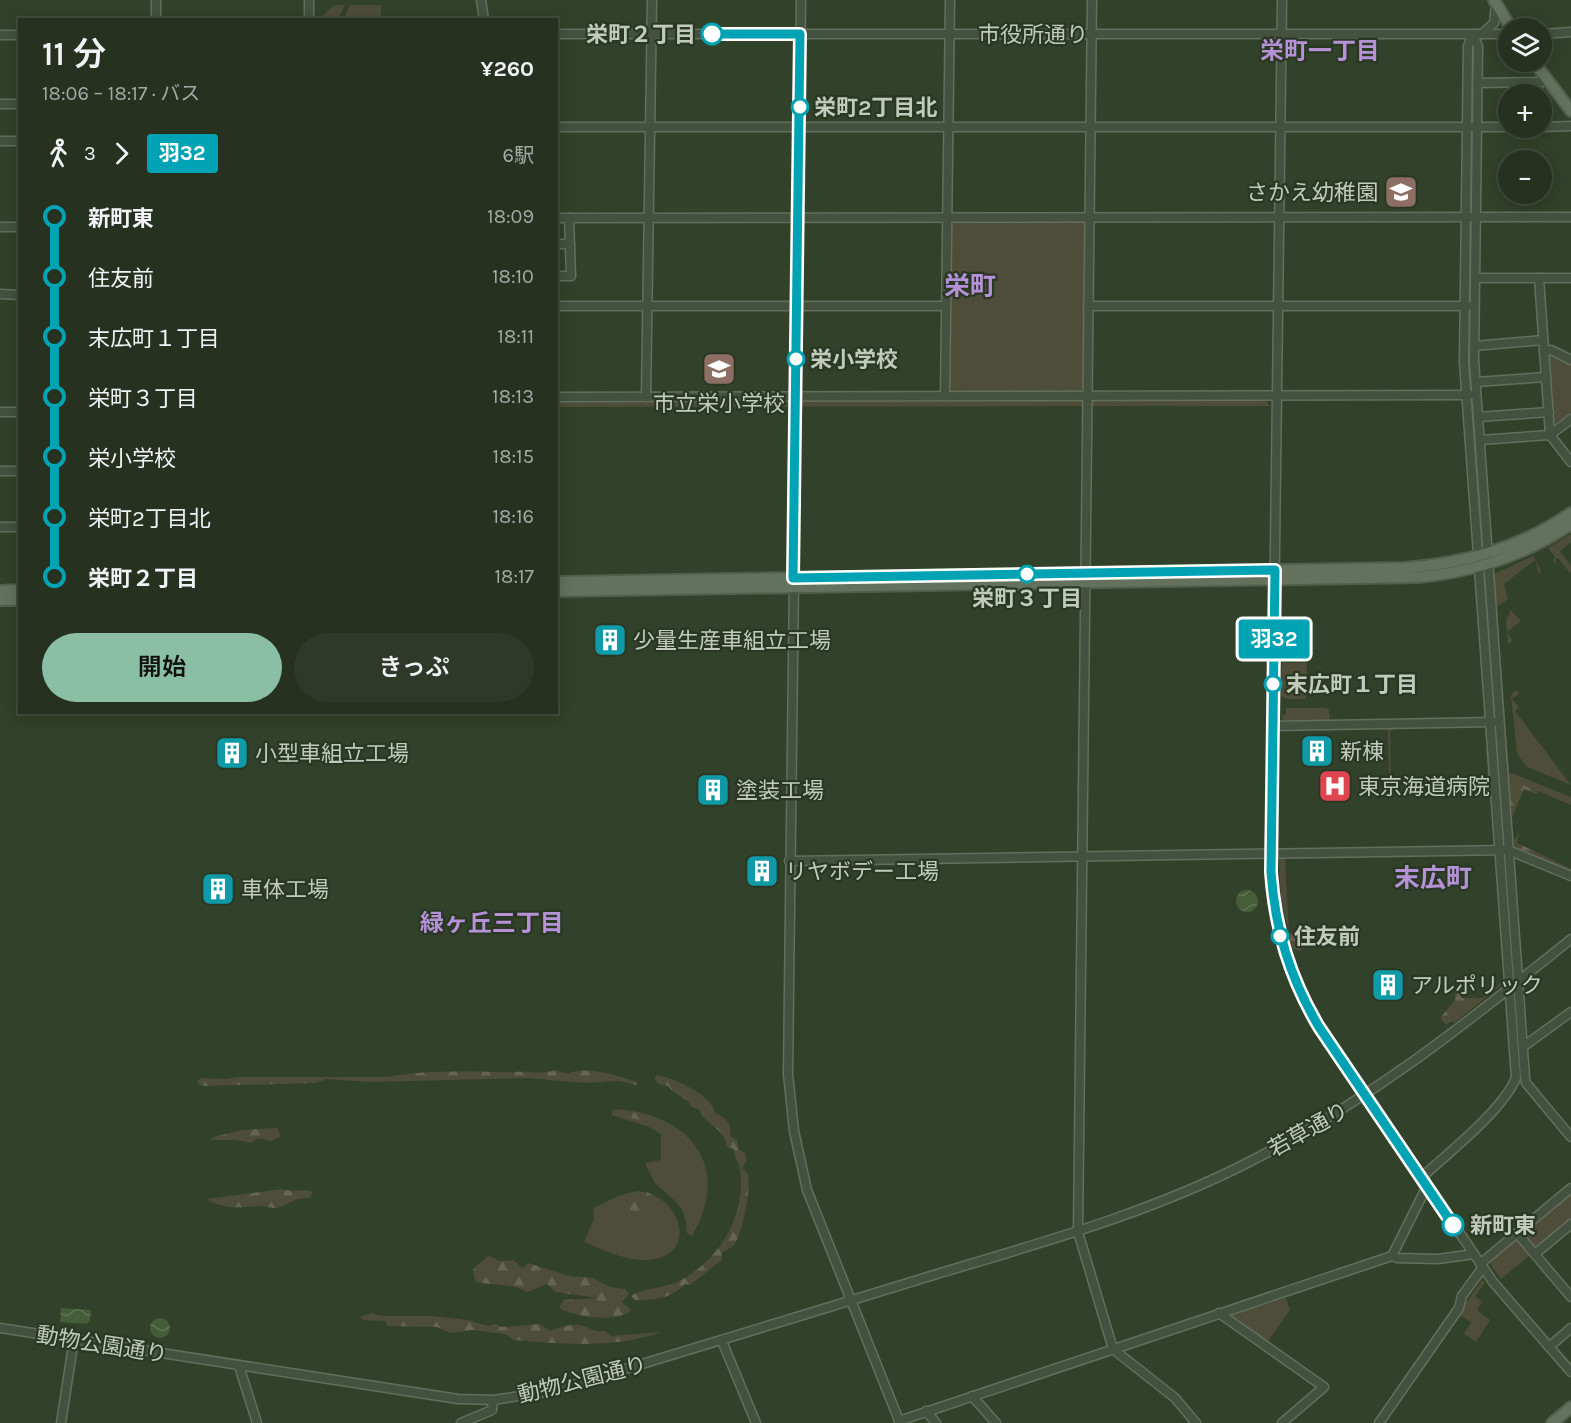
<!DOCTYPE html>
<html lang="ja">
<meta charset="utf-8">
<style>
:root{--surface:#263120;--page:#2e3929;--text:#f1f3f6;--muted:#a4a9a5;--line:#424c3e;--accent:#8abfa5}
body{margin:0;font-family:Karla,"Noto Sans JP",sans-serif;background:var(--page);color:var(--text);height:100vh;display:flex;flex-direction:column;font-size:22px;white-space:nowrap}
*{box-sizing:border-box;margin:0}
p{font-size:20px;color:var(--muted)}
.icon{flex:none;width:33px;height:33px;fill:none;stroke:currentColor;stroke-width:2;stroke-linecap:round;stroke-linejoin:round}
.map{position:relative;flex:1;overflow:hidden}
.drawer{position:absolute;left:18px;top:18px;width:540px;height:696px;display:flex;flex-direction:column;background:var(--surface);border-radius:0px;box-shadow:0 3px 15px #0003,0 0 0 2px var(--line)}
.drawer>*{flex:none}
.badge{padding:0 12px;border-radius:4px;font-size:21px;line-height:39px}
.fabs{position:absolute;left:1498px;top:18px;display:grid;gap:12px}
.fabs a{display:grid;place-items:center;width:54px;height:54px;border-radius:50%;background:var(--surface);box-shadow:0 3px 15px #0003,0 0 0 2px var(--line);font-size:30px}
.map>.badge{position:absolute;translate:-50% -50%;box-shadow:0 0 0 3px #fff}
.legs{display:flex;align-items:center;gap:9px;height:66px;padding:0 24px;font-size:20px}
.legs p{margin-inline-start:auto}
.head{display:flex;align-items:center;justify-content:space-between;height:102px;padding:0 24px}
h1{font-size:33px;font-weight:600;line-height:45px}
.primary-button{display:flex;gap:12px;margin-top:auto;padding:12px 24px}
.primary-button a{flex:1;height:69px;border-radius:36px;background:var(--accent);color:#111;font-size:24px;font-weight:600;line-height:69px;text-align:center}
.primary-button a+a{background:var(--page);color:var(--text)}
ul{padding:0 24px;list-style:none}
li{display:flex;align-items:center;gap:21px;height:60px;font-size:22px}
li i{display:grid;place-items:center;width:9px;height:100%;margin:0 8px;background:currentColor}
li i::after{content:'';width:15px;height:15px;margin:-8px;border:4px solid;border-radius:50%;background:var(--surface)}
li p{margin-inline-start:auto}
li:first-child i{background:linear-gradient(#0000 50%,currentColor 0)}
li:last-child i{background:linear-gradient(currentColor 50%,#0000 0)}
.map>svg:first-child{display:block}
.green{fill:#4e4d39}
.forest{fill:url(#forest-firs)}
.water{fill:url(#water-waves)}
.lines{fill:none;stroke-linecap:round;stroke-linejoin:round}
.minor-casing{stroke:#626f5c;stroke-width:11}
.major-casing{stroke:#505e4b;stroke-width:14}
.minor{stroke:#44513e;stroke-width:8}
.major{stroke:#63715d;stroke-width:10}
.line-1-casing{stroke:#fff;stroke-width:14}
.line-1{stroke:#00a3b4;stroke-width:9}
.stop-1-dot{fill:#fff;stroke:#00a3b4;stroke-width:3}
.labels{text-anchor:middle;stroke-width:4.5;stroke-linejoin:round;paint-order:stroke}
.stop-label{font-size:22px;font-weight:bold;fill:#c0cbbb;stroke:#293723;text-anchor:start}
.street-label{font-size:22px;fill:#c0cbbb;stroke:#293723}
.poi-label{font-size:22px;fill:#c0cbbb;stroke:#293723;text-anchor:start}
.neighbourhood-label{font-size:24px;font-weight:bold;fill:#b591d7;stroke:#293723}
.quarter-label{font-size:26px;font-weight:bold;fill:#b591d7;stroke:#293723}
</style>
<div class="map">
<svg width="1571" height="1423" viewBox="0 0 1571 1423">
<defs>
<pattern id="forest-firs" width="22" height="20" patternUnits="userSpaceOnUse" patternTransform="scale(1.5)"><rect width="22" height="20" fill="#4e4d39"/><path d="M5 1l3.5 6h-7zM16 11l3.5 6h-7z" fill="#666554"/></pattern>
<pattern id="water-waves" width="16" height="10" patternUnits="userSpaceOnUse" patternTransform="scale(1.5)"><rect width="16" height="10" fill="#455e39"/><path d="M0 5q4-4 8 0t8 0" fill="none" stroke="#5e7454"/></pattern>
</defs>
<rect width="100%" height="100%" fill="#32412a"/>
<!-- green -->
<g class="green">
<polygon points="334,5 345,5 338,19 314,19 320,18"/>
<polygon points="350,5 381,5 381,19 344,19"/>
<polygon points="1470,132 1474,133 1470,211 1468,209"/>
<polygon points="1082,219 1087,223 1085,388 1082,391 951,391 948,389 951,223 954,220"/>
<polygon points="1469,223 1473,223 1472,299 1469,300 1467,299"/>
<polygon points="1470,311 1472,313 1473,387 1471,389 1468,386 1468,312"/>
<polygon points="1551,354 1571,364 1571,415 1555,427 1552,425 1547,355"/>
<polygon points="556,399 1266,399 1269,406 557,407"/>
<polygon points="1472,399 1474,400 1482,543 1470,400"/>
<polygon points="1571,534 1571,542 1560,551 1571,566 1571,574 1558,558 1555,560 1557,565 1553,560 1555,557 1548,548"/>
<polygon points="1533,556 1541,571 1539,575 1535,560 1504,584 1508,599 1497,607 1499,642 1494,574"/>
<polygon points="1484,577 1486,577 1495,716 1493,716"/>
<polygon points="1511,610 1521,621 1507,632 1513,640 1508,645 1506,620"/>
<polygon points="1499,644 1509,772 1571,797 1571,805 1509,779"/>
<polygon points="1282,663 1307,663 1306,699 1286,699 1281,696"/>
<polygon points="1516,690 1519,694 1512,699 1519,707 1515,711 1571,785 1527,767 1517,754 1511,695"/>
<polygon points="1286,708 1326,708 1329,710 1330,720 1348,721 1284,722 1281,716 1286,714"/>
<polygon points="1473,727 1486,729 1490,781 1389,783 1388,728 1398,728 1390,731 1391,781 1488,779 1485,729"/>
<polygon points="1282,858 1285,858 1289,933 1281,899 1279,861"/>
<path d="M613,1109c75,3 121,57 79,127l-5,-3c-1,-27 -10,-30 -28,-46 -6,-5 -10,-17 -14,-24l16,-3v-26l-14,-8 -36,-11z"/>
<path d="M637,1191c46,3 63,68 9,69 -22,1 -42,-10 -62,-18l10,-23 -1,-11 25,-12z"/>
<polygon points="1571,1192 1571,1221 1534,1248 1524,1236 1524,1233"/>
<polygon points="1516,1238 1531,1254 1501,1279 1491,1265 1491,1259"/>
<polygon points="1482,1280 1485,1283 1475,1296 1482,1302 1477,1310 1490,1320 1476,1342 1464,1334 1471,1322 1458,1314"/>
<polygon points="1286,1298 1290,1310 1266,1344 1228,1317 1229,1314 1260,1304 1261,1306"/>
</g>
<!-- forest -->
<g class="forest">
<polygon points="1509,779 1538,791 1536,794 1524,789 1512,817"/>
<polygon points="1519,833 1517,843 1571,869 1571,872 1515,847 1513,842"/>
<polygon points="1287,933 1302,933 1301,951 1292,949"/>
<polygon points="1501,982 1505,982 1454,1023 1452,1021 1446,1025 1440,1018 1455,1000 1455,993 1461,993 1461,998 1484,998 1484,992 1491,992"/>
<path d="M556,1070l12,4c17,-9 50,2 69,8v3l-18,-4 -32,2 -60,-5 -157,4 -44,-3 -10,4 -112,3 -5,-1 -2,-4 4,-3 24,1 13,-2h150c40,-8 85,-5 127,-5 15,-1 25,3 41,-2z"/>
<path d="M656,1075c18,3 55,19 59,38 11,5 17,10 15,23l7,4 2,10 6,3 2,7 -5,8c2,2 6,4 6,7 3,13 -5,58 -14,70 -3,3 -8,5 -12,8v7l-32,25 -5,-1c-14,15 -30,16 -50,16l-4,-4c8,-7 34,-8 48,-15 40,-20 67,-64 61,-111 -1,-8 -6,-12 -6,-21l-7,-2c-3,-20 -22,-22 -28,-38l-7,-2c-6,-11 -17,-11 -24,-21l-9,-2 -4,-4z"/>
<polygon points="624,1111 650,1116 654,1121 649,1123 626,1116"/>
<polygon points="277,1128 281,1136 271,1141 258,1138 251,1143 236,1140 209,1140 213,1137 243,1130"/>
<path d="M282,1189c12,4 20,-1 31,3l-3,6c-19,0 -15,4 -30,9 -10,3 -15,-2 -24,-1 -20,2 -30,3 -50,-7z"/>
<path d="M637,1192h10l14,8 -1,4 -8,4c0,11 -4,13 -14,18l-11,-4 -10,-9c1,-13 8,-16 20,-21z"/>
<path d="M488,1256l12,5 13,-1 9,8 6,-5 41,13 24,2 17,9 15,2 4,5 -7,8 9,8c-13,14 -57,7 -72,-2l5,-8 34,-2 -43,-6 -8,-8 -20,8c-15,-9 -35,-7 -52,-10l-2,-13z"/>
<path d="M371,1313l10,3h52l35,4 20,6 8,-2 5,3 39,-3 10,7c10,-4 20,-7 30,-6 9,2 16,8 25,6l6,5 50,-4c-48,17 -97,12 -147,8l-9,-6 -33,-4 -21,3 -14,-6 -49,-1 -3,-5 -21,-1 -4,-3z"/>
</g>
<!-- water -->
<g class="water">
<circle cx="1247" cy="901" r="11"/>
<polygon points="61,1308 91,1310 90,1320 87,1324 60,1322"/>
<circle cx="160" cy="1328" r="10"/>
</g>
<g class="lines">
<defs>
<g id="minor">
<polyline points="309,0 309,20"/>
<polyline points="481,0 484,20"/>
<polyline points="801,0 788,1074 794,1131 807,1190 900,1423"/>
<polyline points="1092,0 1078,1232 1113,1349 1175,1398 1196,1423"/>
<polyline points="1282,0 1271,862 1274,903 1280,937 1292,975 1311,1015 1493,1282 1571,1372"/>
<polyline points="156,20 156,0"/>
<polyline points="556,34 1509,34"/>
<polyline points="1473,34 1478,46 1474,361 1525,1078 1526,1083 1571,1137"/>
<polyline points="1482,34 1494,23 1496,5"/>
<polyline points="1542,34 1571,32"/>
<polyline points="0,35 20,35"/>
<polyline points="1477,83 1549,82"/>
<polyline points="0,104 20,104"/>
<polyline points="556,127 1509,127"/>
<polyline points="1542,127 1571,126"/>
<polyline points="0,141 20,141"/>
<polyline points="556,218 1571,217"/>
<polyline points="0,227 20,227"/>
<polyline points="556,244 570,244"/>
<polyline points="556,276 571,276 569,218"/>
<polyline points="1476,278 1571,278"/>
<polyline points="1539,278 1550,435 1571,462"/>
<polyline points="0,294 20,295"/>
<polyline points="556,306 946,306"/>
<polyline points="1088,306 1468,306"/>
<polyline points="1474,346 1543,340"/>
<polyline points="1544,351 1551,350 1571,360"/>
<polyline points="1476,382 1546,377"/>
<polyline points="945,396 950,0"/>
<polyline points="556,397 1470,395"/>
<polyline points="646,397 652,0"/>
<polyline points="0,412 20,412"/>
<polyline points="1478,417 1549,412"/>
<polyline points="1480,440 1550,435 1571,419"/>
<polyline points="0,471 20,471"/>
<polyline points="0,527 20,527"/>
<polyline points="1273,726 1494,722"/>
<polyline points="789,861 1508,850 1571,876"/>
<polyline points="1524,1046 1571,1012"/>
<path d="M1421,1178c27,-25 81,-67 95,-100l-52,-716 4,-316 5,-12"/>
<polyline points="1517,1233 1571,1297"/>
<polyline points="1535,1254 1571,1224"/>
<polyline points="1392,1256 1397,1258 1438,1259 1474,1254"/>
<polyline points="1480,1264 1571,1188"/>
<polyline points="1219,1313 1324,1387 1282,1423"/>
<path d="M0,1328l458,71 35,1 60,-9c128,-38 256,-78 384,-117 107,-32 215,-62 314,-113 122,-63 215,-137 320,-222"/>
<polyline points="722,1341 756,1423"/>
<polyline points="1549,1347 1571,1328"/>
<polyline points="239,1366 257,1423"/>
<polyline points="972,1396 996,1423"/>
<polyline points="926,1411 936,1423"/>
<polyline points="899,1421 1392,1256 1427,1186"/>
<polyline points="61,1423 74,1339"/>
<polyline points="461,1423 492,1410 493,1400"/>
<polyline points="1379,1423 1459,1308 1462,1296 1483,1267"/>
</g>
<g id="major">
<polyline points="1494,0 1511,28"/>
<polyline points="1534,62 1571,111"/>
<path d="M556,582l849,-14c61,-5 115,-20 166,-55"/>
<polyline points="0,591 20,590"/>
<path d="M556,591l862,-14c55,-5 107,-22 153,-53"/>
<polyline points="0,600 20,600"/>
<polyline points="1552,1423 1571,1407"/>
</g>
</defs>
<!-- minor casing -->
<use href="#minor" class="minor-casing"/>
<!-- major casing -->
<use href="#major" class="major-casing"/>
<!-- minor -->
<use href="#minor" class="minor"/>
<!-- major -->
<use href="#major" class="major"/>
</g>
<g class="lines">
<defs>
<path id="line-1" d="M712,34h88l-7,544 482,-8 -4,302c4,57 19,106 48,155l134,198"/>
</defs>
<!-- line-1 casing -->
<use href="#line-1" class="line-1-casing"/>
<!-- line-1 -->
<use href="#line-1" class="line-1"/>
</g>
<!-- icons -->
<defs>
<symbol id="school-square" viewBox="-11 -11 22 22"><rect x="-9" y="-9" width="18" height="18" rx="4" fill="#8d6e63" stroke="#293723"/><path d="M0-5L7-2L0 1L-7-2ZM-4 1L0 2.5L4 1V4Q0 6-4 4Z" fill="#fff"/></symbol>
<symbol id="building-square" viewBox="-11 -11 22 22"><rect x="-9" y="-9" width="18" height="18" rx="4" fill="#0f9aa8" stroke="#293723"/><path d="M-4-6H4V6H1V3H-1V6H-4ZM-2.5-4.3h1.7v1.8h-1.7ZM.8-4.3h1.7v1.8H.8ZM-2.5-1h1.7V.8h-1.7ZM.8-1h1.7V.8H.8Z" fill="#fff"/></symbol>
<symbol id="hospital-square" viewBox="-11 -11 22 22"><rect x="-9" y="-9" width="18" height="18" rx="4" fill="#e0444e" stroke="#293723"/><path d="M-5-5h3v3.5h4V-5h3V5h-3V1.5h-4V5h-3Z" fill="#fff"/></symbol>
</defs>
<g fill-rule="evenodd">
<use href="#school-square" x="1382" y="173" width="38" height="38"/>
<use href="#school-square" x="700" y="350" width="38" height="38"/>
<use href="#building-square" x="591" y="621" width="38" height="38"/>
<use href="#building-square" x="1298" y="732" width="38" height="38"/>
<use href="#building-square" x="213" y="734" width="38" height="38"/>
<use href="#hospital-square" x="1316" y="767" width="38" height="38"/>
<use href="#building-square" x="694" y="771" width="38" height="38"/>
<use href="#building-square" x="743" y="852" width="38" height="38"/>
<use href="#building-square" x="199" y="870" width="38" height="38"/>
<use href="#building-square" x="1369" y="966" width="38" height="38"/>
</g>
<!-- markers -->
<g class="stop-1-dot">
<circle cx="712" cy="34" r="10"/>
<circle cx="800" cy="107" r="8"/>
<circle cx="796" cy="359" r="8"/>
<circle cx="1027" cy="574" r="8"/>
<circle cx="1273" cy="684" r="8"/>
<circle cx="1280" cy="936" r="8"/>
<circle cx="1453" cy="1225" r="10"/>
</g>
<g class="labels">
<!-- stop labels -->
<g class="stop-label">
<text x="696" y="42" text-anchor="end">栄町２丁目</text>
<text x="814" y="115">栄町2丁目北</text>
<text x="810" y="367">栄小学校</text>
<text x="1027" y="606" text-anchor="middle">栄町３丁目</text>
<text x="1286" y="692">末広町１丁目</text>
<text x="1294" y="944">住友前</text>
<text x="1470" y="1233">新町東</text>
</g>
<!-- street labels -->
<g class="street-label">
<text x="1033" y="42">市役所通り</text>
<text transform="translate(1308 1129) rotate(-29)" y="8">若草通り</text>
<text transform="translate(102 1344) rotate(9)" y="8">動物公園通り</text>
<text transform="translate(582 1379) rotate(-14)" y="8">動物公園通り</text>
</g>
<!-- poi labels -->
<g class="poi-label">
<text x="1378" y="200" text-anchor="end">さかえ幼稚園</text>
<text x="719" y="411" text-anchor="middle">市立栄小学校</text>
<text x="633" y="648">少量生産車組立工場</text>
<text x="1340" y="759">新棟</text>
<text x="255" y="761">小型車組立工場</text>
<text x="1358" y="794">東京海道病院</text>
<text x="736" y="798">塗装工場</text>
<text x="785" y="879">リヤボデー工場</text>
<text x="241" y="897">車体工場</text>
<text x="1411" y="993">アルポリック</text>
</g>
<!-- neighbourhood labels -->
<g class="neighbourhood-label">
<text x="1320" y="59">栄町一丁目</text>
<text x="492" y="931">緑ヶ丘三丁目</text>
</g>
<!-- quarter labels -->
<g class="quarter-label">
<text x="970" y="295">栄町</text>
<text x="1433" y="887">末広町</text>
</g>
</g>
</svg>
<div class="fabs">
<a><svg class="icon" aria-label="layers" viewBox="0 0 24 24"><path d="M12 4l9 5-9 5-9-5zM3 14l9 5 9-5"/></svg></a>
<a>+</a>
<a>−</a>
</div>
<b class="badge" style="left:1274px;top:639px;background:#00a3b4;color:#fff">羽32</b>
<section class="drawer">
<div class="head"><div><h1>11 分</h1><p>18:06 – 18:17 · バス</p></div><b>¥260</b></div>
<div class="legs"><svg class="icon" aria-label="walk" viewBox="0 0 24 24"><circle cx="13" cy="4" r="2"/><path d="M13 8l-2 6 4 7M11 14l-3 7M7 12l3-4h3l4 4"/></svg>3<svg class="icon" aria-label="forward" viewBox="0 0 24 24"><path d="M9 5l7 7-7 7"/></svg><b class="badge" style="background:#00a3b4;color:#fff">羽32</b><p>6駅</p></div>
<ul>
<li><i style="color:#00a3b4"></i><b>新町東</b><p>18:09</p></li>
<li><i style="color:#00a3b4"></i><span>住友前</span><p>18:10</p></li>
<li><i style="color:#00a3b4"></i><span>末広町１丁目</span><p>18:11</p></li>
<li><i style="color:#00a3b4"></i><span>栄町３丁目</span><p>18:13</p></li>
<li><i style="color:#00a3b4"></i><span>栄小学校</span><p>18:15</p></li>
<li><i style="color:#00a3b4"></i><span>栄町2丁目北</span><p>18:16</p></li>
<li><i style="color:#00a3b4"></i><b>栄町２丁目</b><p>18:17</p></li>
</ul>
<div class="primary-button"><a>開始</a><a>きっぷ</a></div>
</section>
</div>
